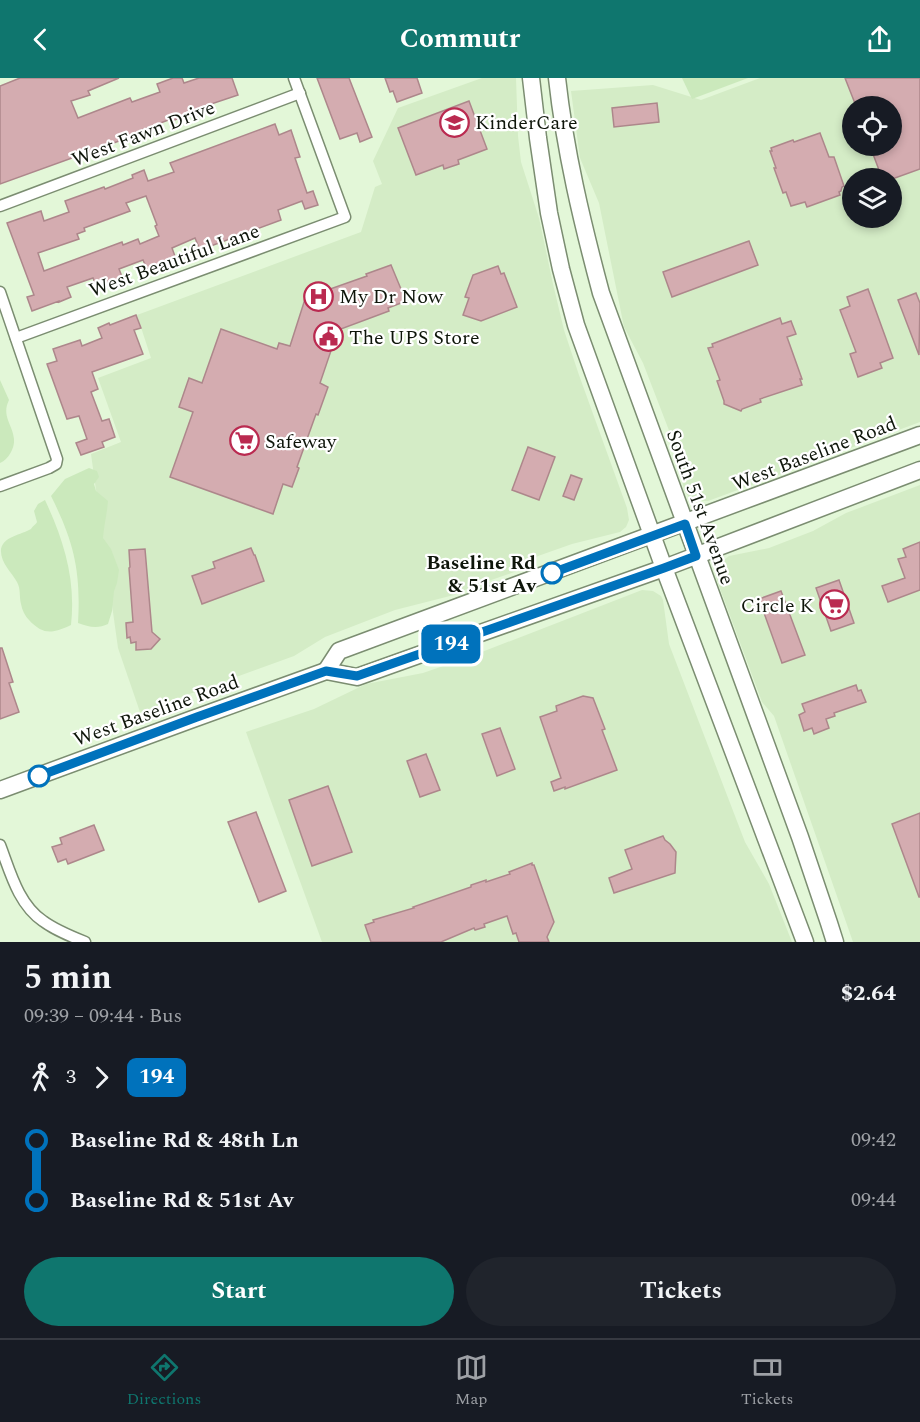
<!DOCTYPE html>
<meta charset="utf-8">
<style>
:root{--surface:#171b24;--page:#20242c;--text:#f1f3f6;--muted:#9ea1a6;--line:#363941;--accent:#0f766e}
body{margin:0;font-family:Spectral,serif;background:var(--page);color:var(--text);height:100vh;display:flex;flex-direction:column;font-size:22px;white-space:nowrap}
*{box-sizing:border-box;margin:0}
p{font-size:20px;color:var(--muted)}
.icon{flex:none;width:33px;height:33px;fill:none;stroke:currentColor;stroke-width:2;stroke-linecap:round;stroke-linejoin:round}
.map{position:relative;height:864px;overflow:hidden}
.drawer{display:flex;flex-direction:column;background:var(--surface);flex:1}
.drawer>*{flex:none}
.badge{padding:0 12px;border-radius:9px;font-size:21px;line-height:39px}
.controls{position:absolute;left:842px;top:18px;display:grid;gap:12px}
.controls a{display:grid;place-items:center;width:60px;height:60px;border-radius:50%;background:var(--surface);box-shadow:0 3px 9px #0003;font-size:30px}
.map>.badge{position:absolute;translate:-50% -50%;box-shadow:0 0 0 3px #fff}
.legs{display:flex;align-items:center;gap:9px;height:66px;padding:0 24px;font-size:20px}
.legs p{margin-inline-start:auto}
.summary{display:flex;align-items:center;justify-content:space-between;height:102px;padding:0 24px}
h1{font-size:33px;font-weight:700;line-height:45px}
.primary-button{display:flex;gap:12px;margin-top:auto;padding:12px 24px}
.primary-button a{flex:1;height:69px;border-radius:36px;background:var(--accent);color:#fff;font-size:24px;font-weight:700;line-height:69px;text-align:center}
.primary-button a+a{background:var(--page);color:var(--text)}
ul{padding:0 24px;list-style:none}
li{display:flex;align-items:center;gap:21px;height:60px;font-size:22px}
li i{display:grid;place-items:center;width:9px;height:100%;margin:0 8px;background:currentColor}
li i::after{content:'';width:15px;height:15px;margin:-8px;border:4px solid;border-radius:50%;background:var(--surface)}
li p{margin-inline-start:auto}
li:first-child i{background:linear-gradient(#0000 50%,currentColor 0)}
li:last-child i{background:linear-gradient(currentColor 50%,#0000 0)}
header{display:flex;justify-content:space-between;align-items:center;height:78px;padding:0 24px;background:var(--accent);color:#fff;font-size:27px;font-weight:700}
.dock{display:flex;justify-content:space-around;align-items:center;height:84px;border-top:2px solid var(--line);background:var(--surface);font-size:16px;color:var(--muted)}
.dock a{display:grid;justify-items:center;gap:3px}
.dock .selected{color:var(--accent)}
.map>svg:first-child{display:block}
.built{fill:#d4ecc6;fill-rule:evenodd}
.green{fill:#cbe9bc}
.building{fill:#d4acb0;stroke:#ad878b;stroke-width:1.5;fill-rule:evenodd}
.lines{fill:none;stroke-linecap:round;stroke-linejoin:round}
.minor-casing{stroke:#7b8d71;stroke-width:13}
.primary-casing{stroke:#7b8d71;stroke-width:19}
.minor{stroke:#fff;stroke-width:10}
.primary{stroke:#fff;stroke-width:16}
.line-1-casing{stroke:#fff;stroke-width:14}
.line-1{stroke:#0072bc;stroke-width:9}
.stop-1-dot{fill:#fff;stroke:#0072bc;stroke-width:3}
.labels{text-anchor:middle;stroke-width:4.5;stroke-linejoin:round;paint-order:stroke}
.poi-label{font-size:20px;fill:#0e150a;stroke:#fff;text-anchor:start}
.street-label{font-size:20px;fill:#0e150a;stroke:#fff}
.stop-label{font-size:20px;font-weight:bold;fill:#0e150a;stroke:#fff;text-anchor:end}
</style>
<header><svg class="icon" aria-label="back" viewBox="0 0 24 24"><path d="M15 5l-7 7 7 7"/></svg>Commutr<svg class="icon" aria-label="share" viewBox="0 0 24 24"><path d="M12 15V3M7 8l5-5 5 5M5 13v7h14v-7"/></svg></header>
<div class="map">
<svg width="920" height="864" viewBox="0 0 920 864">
<rect width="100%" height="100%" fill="#e3f7d8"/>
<!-- built -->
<g class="built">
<polygon points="482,0 516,0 518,58 521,84 539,140 553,206 564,252 579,297 627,430 629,442 626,449 620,454 572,466 538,478 520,492 471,509 454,517 395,532 325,559 294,578 140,634 118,570 91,376 121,364 98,300 151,280 137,237 361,154 375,109 382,106 373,83 398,30"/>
<path d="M760,0h160v344l-212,79h-10l-9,-4 -5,-7 -9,-44 -32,-83 -19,-36 -25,-124 -19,-45 -9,-67 82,-6 48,15zM852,28h39v40h-39zM852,100h39v40h-39z"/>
<polygon points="920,407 920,864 853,864 774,638 762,624 719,508 716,499 717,490 720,485 729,478 769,470 813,453 846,435"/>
<polygon points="642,512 653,513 661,518 663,522 669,566 745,764 769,806 792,864 322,864 246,654 314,631 366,606 423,595 469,579"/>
</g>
<!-- green -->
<g class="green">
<polygon points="682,0 748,0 692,21"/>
<path d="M0,302l9,20c-8,16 4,25 5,39 1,9 -6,21 -14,24z"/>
<path d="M89,390l8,3 2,6 -5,7 2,7 12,10c-1,13 -4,24 -5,37l8,11 8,21 -2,13 -3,8 -2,20 -4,13c-10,5 -20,3 -30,-1 3,-52 -4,-81 -27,-127l14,-17z"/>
<path d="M45,422c19,41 31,79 26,125 -18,8 -27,11 -42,-5 -4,-4 -7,-10 -8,-16 -2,-8 0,-15 -4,-22 -6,-11 -17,-19 -16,-33 3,-13 20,-14 30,-20 0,-1 6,-6 6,-7l-3,-11 4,-7z"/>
</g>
<!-- building -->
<g class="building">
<polygon points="20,0 119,0 88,13 90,17 71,23 78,40 130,20 132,24 160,14 157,6 173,0 182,0 184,5 199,0 232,0 238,17 211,26 212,27 172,43 171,41 131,56 131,58 119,63 0,106 0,8"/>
<polygon points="317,0 349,0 372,59 360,64 357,55 340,61"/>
<polygon points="385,0 417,0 422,15 397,24 393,13 390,14"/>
<polygon points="845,0 920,0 920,91 895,100 882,100 870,68 891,68 891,28 856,28"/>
<polygon points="469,23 487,71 458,82 459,86 444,91 443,87 416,97 398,50"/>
<polygon points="657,25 659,44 614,49 612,30"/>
<path d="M275,46l4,11 12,-5 9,27 -5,1 12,35 6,-2 5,14 -13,4 -3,-8 -24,9 3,10 -81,30 -5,-12 -23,10 4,11 -29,10 -4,-9 -24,9 4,10 -26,9 -4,-10 -26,9 4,10 -12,5v-1l-27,10 -5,-14 7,-2 -27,-72 34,-12 3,10 25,-9 -4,-11 39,-14 1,2 28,-11 -1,-3 12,-5 4,11 26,-9 -4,-9zM146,118l11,29 -2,1 4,10 -19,8 -2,-5 -15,6 -1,-3 -78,29 -6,-18 41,-14 -2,-5 8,-3 -1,-3 46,-17 -4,-8z"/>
<polygon points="820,55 829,79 834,79 844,108 842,109 841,113 839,114 840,117 807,129 805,124 791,128 786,114 783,115 774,90 776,90 770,73 772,73 771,70 793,62 794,64"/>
<polygon points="749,163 758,187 672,219 663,194"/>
<polygon points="391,187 406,223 388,230 389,233 338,252 320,305 328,309 318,337 316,336 297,389 299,390 292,409 283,406 273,436 170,399 193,334 179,329 189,300 202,305 221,251 277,271 279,265 290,268 306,218 319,213 319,215 367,198 366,196"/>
<polygon points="498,188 501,196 504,195 517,229 481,243 463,237 469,220 465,219 473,197"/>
<polygon points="868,211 893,280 880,285 882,290 858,299 850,276 856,274 840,232 850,228 847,219"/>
<polygon points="916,215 920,225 919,277 898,222"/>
<polygon points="136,237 141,250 134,252 143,276 92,294 98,311 91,314 102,343 109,341 115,359 102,364 104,369 81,377 76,365 87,361 79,338 67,341 47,286 57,283 53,271 80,262 82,268 102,260 98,250 109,245 110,247"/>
<polygon points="780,240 782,246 791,243 796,256 787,259 802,301 800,301 802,307 760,321 761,324 742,331 741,333 724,326 724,323 717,303 720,302 708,270 713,269 712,266"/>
<polygon points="528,369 555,379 539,422 512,412"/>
<polygon points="571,397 582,401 574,422 563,418"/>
<polygon points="920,464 920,512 888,524 882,508 905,500 898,481 906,479 903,471"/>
<polygon points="251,470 254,477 255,477 264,503 202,526 192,498 215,490 213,484"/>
<polygon points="145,471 152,554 160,561 151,571 136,572 136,564 131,565 130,559 127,560 126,545 133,544 129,490 130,489 129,472"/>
<polygon points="839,502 854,545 831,553 816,510"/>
<polygon points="781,513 805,577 782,585 759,521"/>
<polygon points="0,570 2,570 13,604 9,605 19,634 0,641"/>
<polygon points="856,607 858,613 861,612 866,624 834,635 835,638 826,641 829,650 814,656 812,650 804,653 799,637 805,634 802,626"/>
<polygon points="583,618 593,620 605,651 602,652 617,692 565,711 565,709 554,713 551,704 561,700 540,639 557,633 556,628"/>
<polygon points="500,650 515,691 497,698 482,656"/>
<polygon points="426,676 440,712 420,719 407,683"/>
<polygon points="328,708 352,774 312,788 289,722"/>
<polygon points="256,734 286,813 259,824 228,744"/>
<polygon points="920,735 920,819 919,819 892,746"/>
<polygon points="94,747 104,772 68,786 66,781 58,784 52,769 62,766 60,760"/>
<polygon points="663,758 665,762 670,766 676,774 675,795 614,815 609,800 632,791 625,772"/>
<polygon points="532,785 532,787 534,787 554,844 547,859 549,864 519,864 516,855 513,856 507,838 484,846 485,849 475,852 474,850 441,864 371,864 365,847 374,844 373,842 414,830 413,829 471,809 471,807 486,802 486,804 510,796 509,794"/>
</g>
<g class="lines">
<defs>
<g id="minor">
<polyline points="0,128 300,15"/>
<polyline points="0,214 57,381 56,386 49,390 0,408"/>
<polyline points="16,260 345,139 294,0"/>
<path d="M0,767c10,26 18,59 43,76 12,9 27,15 42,21"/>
</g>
<g id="primary">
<polyline points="531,0 538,60 549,135 561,191 576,247 664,490 805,864"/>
<path d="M557,0c8,73 25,144 44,215l199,544 29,86 6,19"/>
<polyline points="326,593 339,573 920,357"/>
<polyline points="0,712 190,642 326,593 357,599 413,579 664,490 920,392"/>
</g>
</defs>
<!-- minor casing -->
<use href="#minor" class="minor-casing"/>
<!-- primary casing -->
<use href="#primary" class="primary-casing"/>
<!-- minor -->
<use href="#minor" class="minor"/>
<!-- primary -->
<use href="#primary" class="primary"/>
</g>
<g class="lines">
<defs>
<polyline id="line-1" points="39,698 197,639 326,593 357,598 664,490 696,478 685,446 552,495"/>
</defs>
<!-- line-1 casing -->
<use href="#line-1" class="line-1-casing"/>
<!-- line-1 -->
<use href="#line-1" class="line-1"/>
</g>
<!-- icons -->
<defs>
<symbol id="school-ring" viewBox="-11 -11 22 22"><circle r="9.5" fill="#fff" stroke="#ba2a50" stroke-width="1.5"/><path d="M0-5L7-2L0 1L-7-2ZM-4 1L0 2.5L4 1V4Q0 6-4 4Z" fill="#ba2a50"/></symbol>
<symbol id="hospital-ring" viewBox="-11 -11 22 22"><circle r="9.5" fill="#fff" stroke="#ba2a50" stroke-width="1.5"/><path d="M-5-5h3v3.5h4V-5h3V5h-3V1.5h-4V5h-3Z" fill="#ba2a50"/></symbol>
<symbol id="civic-ring" viewBox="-11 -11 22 22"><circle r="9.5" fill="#fff" stroke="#ba2a50" stroke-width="1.5"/><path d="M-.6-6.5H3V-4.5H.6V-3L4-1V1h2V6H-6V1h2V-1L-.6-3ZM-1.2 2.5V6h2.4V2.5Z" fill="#ba2a50"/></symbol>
<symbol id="supermarket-ring" viewBox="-11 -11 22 22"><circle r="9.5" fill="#fff" stroke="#ba2a50" stroke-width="1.5"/><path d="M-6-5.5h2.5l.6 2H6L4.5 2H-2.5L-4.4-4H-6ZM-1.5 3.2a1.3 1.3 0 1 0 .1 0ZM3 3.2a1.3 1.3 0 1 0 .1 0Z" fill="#ba2a50"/></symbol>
</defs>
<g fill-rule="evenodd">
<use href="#school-ring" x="438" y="28" width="33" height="33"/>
<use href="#hospital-ring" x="302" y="202" width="33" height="33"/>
<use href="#civic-ring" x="312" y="242" width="33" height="33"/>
<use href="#supermarket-ring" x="228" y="346" width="33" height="33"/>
<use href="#supermarket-ring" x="818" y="510" width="33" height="33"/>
</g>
<!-- markers -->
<g class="stop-1-dot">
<circle cx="552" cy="495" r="10"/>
<circle cx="39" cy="698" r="10"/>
</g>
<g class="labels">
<!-- poi labels -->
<g class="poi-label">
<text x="475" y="51">KinderCare</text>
<text x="339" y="225">My Dr Now</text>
<text x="349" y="266">The UPS Store</text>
<text x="265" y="370">Safeway</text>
<text x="814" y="534" text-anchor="end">Circle K</text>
</g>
<!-- street labels -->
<g class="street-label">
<text transform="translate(143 55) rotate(-21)" y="7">West Fawn Drive</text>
<text transform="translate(174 182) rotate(-20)" y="7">West Beautiful Lane</text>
<text transform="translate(814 375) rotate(-21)" y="7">West Baseline Road</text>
<text transform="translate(701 429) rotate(70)" y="7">South 51st Avenue</text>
<text transform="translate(156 632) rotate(-20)" y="7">West Baseline Road</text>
</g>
<!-- stop labels -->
<g class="stop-label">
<text x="536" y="491">Baseline Rd<tspan x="536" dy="23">&amp; 51st Av</tspan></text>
</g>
</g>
</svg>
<div class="controls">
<a><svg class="icon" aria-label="locate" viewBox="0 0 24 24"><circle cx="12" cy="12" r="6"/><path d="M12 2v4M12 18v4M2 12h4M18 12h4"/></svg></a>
<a><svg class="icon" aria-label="layers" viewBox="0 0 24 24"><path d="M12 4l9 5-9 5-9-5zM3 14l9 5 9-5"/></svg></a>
</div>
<b class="badge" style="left:451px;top:566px;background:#0072bc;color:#fff">194</b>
</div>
<section class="drawer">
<div class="summary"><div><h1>5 min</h1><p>09:39 – 09:44 · Bus</p></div><b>$2.64</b></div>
<div class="legs"><svg class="icon" aria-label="walk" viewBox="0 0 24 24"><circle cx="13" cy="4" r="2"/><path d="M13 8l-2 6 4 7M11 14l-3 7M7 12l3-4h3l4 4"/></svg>3<svg class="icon" aria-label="forward" viewBox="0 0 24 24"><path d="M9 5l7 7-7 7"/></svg><b class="badge" style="background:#0072bc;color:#fff">194</b></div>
<ul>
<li><i style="color:#0072bc"></i><b>Baseline Rd &amp; 48th Ln</b><p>09:42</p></li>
<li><i style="color:#0072bc"></i><b>Baseline Rd &amp; 51st Av</b><p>09:44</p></li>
</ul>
<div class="primary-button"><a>Start</a><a>Tickets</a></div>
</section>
<nav class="dock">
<a class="selected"><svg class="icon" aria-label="directions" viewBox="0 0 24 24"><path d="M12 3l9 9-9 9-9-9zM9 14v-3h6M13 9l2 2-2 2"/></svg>Directions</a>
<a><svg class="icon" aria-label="map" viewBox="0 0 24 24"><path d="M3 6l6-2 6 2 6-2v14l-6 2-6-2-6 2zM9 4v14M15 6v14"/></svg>Map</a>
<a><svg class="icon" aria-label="tickets" viewBox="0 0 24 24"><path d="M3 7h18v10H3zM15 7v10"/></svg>Tickets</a>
</nav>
